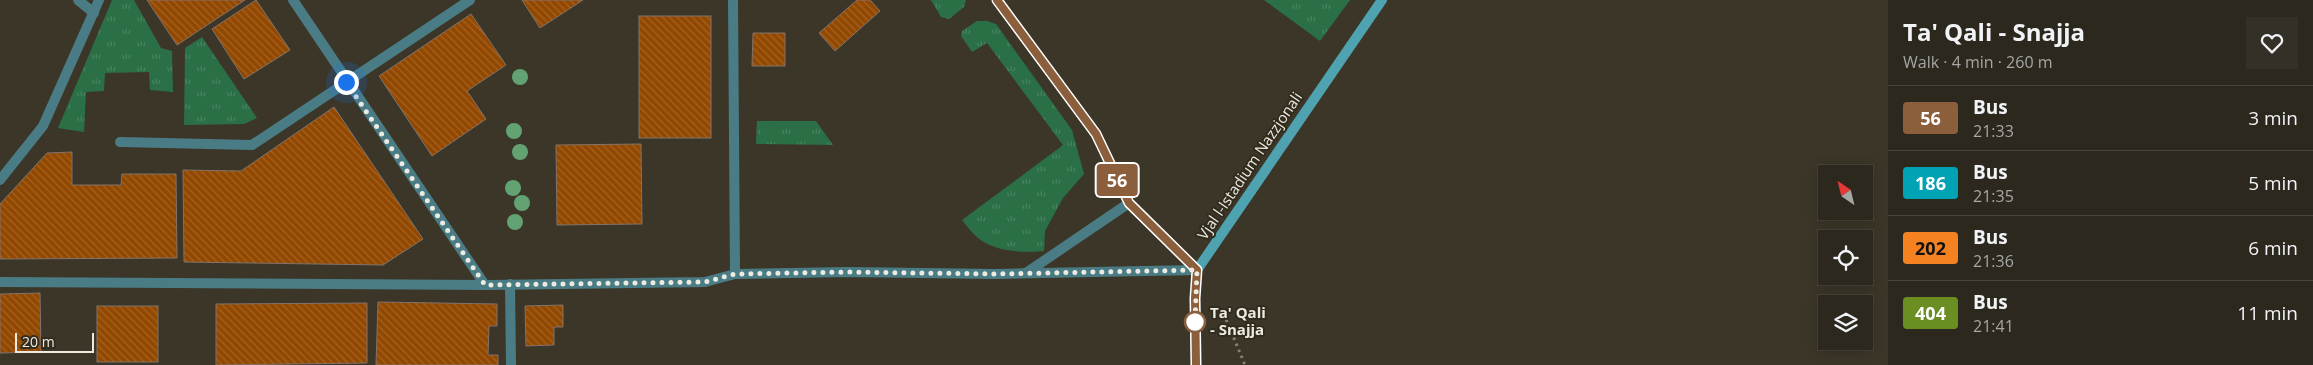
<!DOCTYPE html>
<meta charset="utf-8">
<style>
:root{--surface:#2c281e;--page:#343027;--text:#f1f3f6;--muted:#a6a6a4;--line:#48443c}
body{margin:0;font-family:"Open Sans",sans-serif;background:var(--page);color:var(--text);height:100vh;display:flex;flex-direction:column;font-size:19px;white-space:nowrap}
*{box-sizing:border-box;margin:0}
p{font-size:16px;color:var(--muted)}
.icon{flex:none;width:28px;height:28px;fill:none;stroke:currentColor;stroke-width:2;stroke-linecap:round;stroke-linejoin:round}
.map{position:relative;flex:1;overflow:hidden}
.side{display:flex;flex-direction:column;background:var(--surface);width:425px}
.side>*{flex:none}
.badge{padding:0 10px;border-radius:4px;font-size:18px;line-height:32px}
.needle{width:32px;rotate:325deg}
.fabs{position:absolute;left:1818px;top:165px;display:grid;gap:10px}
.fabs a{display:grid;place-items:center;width:55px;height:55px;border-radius:0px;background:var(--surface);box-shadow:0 2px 12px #0003,0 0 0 1px var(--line);font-size:25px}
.scale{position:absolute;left:15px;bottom:12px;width:79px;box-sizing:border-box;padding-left:5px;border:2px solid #edeae1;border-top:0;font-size:14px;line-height:18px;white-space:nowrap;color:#edeae1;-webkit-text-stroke:4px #312c1e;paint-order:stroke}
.you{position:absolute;width:25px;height:25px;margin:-12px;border:4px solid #fff;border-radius:50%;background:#1a73e8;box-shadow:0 0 0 8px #1a73e833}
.map>.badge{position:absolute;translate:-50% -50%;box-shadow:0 0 0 2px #fff}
.round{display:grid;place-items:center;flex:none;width:52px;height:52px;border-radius:0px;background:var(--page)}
.headline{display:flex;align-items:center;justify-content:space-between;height:85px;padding:0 15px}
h1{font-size:24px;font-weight:700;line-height:38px}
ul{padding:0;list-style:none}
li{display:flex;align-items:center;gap:15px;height:65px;padding:0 15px;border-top:1px solid var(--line)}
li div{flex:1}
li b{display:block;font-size:19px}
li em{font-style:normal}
li .badge{min-width:55px;font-weight:700;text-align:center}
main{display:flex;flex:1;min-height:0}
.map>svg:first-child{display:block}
.grass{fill:url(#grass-tufts)}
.building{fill:url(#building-back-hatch);stroke:#837369}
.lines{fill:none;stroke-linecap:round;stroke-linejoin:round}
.path{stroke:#848074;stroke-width:3;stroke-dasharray:2.5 4;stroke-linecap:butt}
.service{stroke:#4a7c85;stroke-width:10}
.minor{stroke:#4a7c85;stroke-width:10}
.secondary{stroke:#4fa3b1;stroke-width:10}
.tree{fill:#63a373}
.line-casing{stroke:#fff;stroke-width:11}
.line{stroke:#8b5e3c;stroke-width:8}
.walk{stroke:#edeae1;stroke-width:5;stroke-dasharray:0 9}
.stop-dot{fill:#fff;stroke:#8b5e3c;stroke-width:2.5}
.labels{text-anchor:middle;stroke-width:4;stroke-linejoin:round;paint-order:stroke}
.street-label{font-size:15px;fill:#edeae1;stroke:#312c1e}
.stop-label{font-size:15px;font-weight:bold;fill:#edeae1;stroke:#312c1e;text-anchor:start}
</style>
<main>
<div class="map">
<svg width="1888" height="365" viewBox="0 0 1888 365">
<defs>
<pattern id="grass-tufts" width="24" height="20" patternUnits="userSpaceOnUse" patternTransform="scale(1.25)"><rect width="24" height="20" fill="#2a6f46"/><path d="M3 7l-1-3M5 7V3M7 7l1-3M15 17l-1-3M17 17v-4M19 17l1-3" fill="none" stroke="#498460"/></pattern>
<pattern id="building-back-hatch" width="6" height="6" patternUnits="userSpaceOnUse" patternTransform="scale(1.25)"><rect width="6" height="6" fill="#934800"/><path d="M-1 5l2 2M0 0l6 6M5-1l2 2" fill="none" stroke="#a26325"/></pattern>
</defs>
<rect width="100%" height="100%" fill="#3b3628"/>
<!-- grass -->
<g class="grass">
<polygon points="112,0 134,0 161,48 172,51 173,92 150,90 149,72 105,73 104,91 86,92 84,132 58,128"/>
<polygon points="931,0 966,0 964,7 949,19 941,17"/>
<polygon points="1264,0 1350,0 1320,41"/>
<path d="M977,21h10l9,3 76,106 12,44 -21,24 -18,33 -1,20c-20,2 -49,1 -66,-13 -6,-5 -11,-12 -16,-18l101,-75 -76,-102 -15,9 -11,-16 1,-5z"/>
<polygon points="202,37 257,118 244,124 184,125 185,48"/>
<polygon points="757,121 816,121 833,145 756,144"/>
</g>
<!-- building -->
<g class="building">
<polygon points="147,0 245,0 177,45"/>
<polygon points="256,0 290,50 244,79 212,29"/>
<polygon points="522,0 583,0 540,28"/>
<polygon points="857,0 870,0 880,11 835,51 819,33"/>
<polygon points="471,14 506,65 467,91 486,119 432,156 379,76"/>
<rect x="639" y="16" width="72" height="122"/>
<polygon points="753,33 785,33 785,66 752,66"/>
<polygon points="334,107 423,239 383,265 184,262 183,170 241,171"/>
<polygon points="641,144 642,224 557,225 556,145"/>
<polygon points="72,152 72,185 121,185 122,174 176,174 177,258 0,259 0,204 47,153"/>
<polygon points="40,293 41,352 0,353 0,294"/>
<polygon points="378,302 497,304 497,326 489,326 488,355 498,355 498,365 376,365"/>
<polygon points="367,303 367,363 216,365 216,304"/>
<polygon points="563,305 563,327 554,327 554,345 526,346 525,306"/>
<rect x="97" y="306" width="61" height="56"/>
</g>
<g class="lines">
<!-- path -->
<polyline class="path" points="1213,307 1223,312 1245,365"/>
<!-- service -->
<g class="service">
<polyline points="293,0 485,285"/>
<polyline points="733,0 735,274"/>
<polyline points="120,142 252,145 470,0"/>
<polyline points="0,180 43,126 99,0"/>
<polyline points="510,284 511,365"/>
</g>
<!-- minor -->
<g class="minor">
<polyline points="78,0 94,13"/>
<polyline points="997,0 1096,134 1129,203 1197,270"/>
<polyline points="1026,273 1129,203"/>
<polyline points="0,282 485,285 705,282 735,274 848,272 995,274 1197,270"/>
</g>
<!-- secondary -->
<polyline class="secondary" points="1196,365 1195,298 1197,270 1382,0"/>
</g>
<!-- trees -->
<g class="tree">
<circle cx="520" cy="77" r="8"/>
<circle cx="514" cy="131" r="8"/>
<circle cx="520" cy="152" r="8"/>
<circle cx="513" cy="188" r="8"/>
<circle cx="522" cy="203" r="8"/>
<circle cx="515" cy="222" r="8"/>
</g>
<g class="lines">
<defs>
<polyline id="line" points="997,0 1096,134 1129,203 1197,270 1195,298 1196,365"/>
</defs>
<!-- line casing -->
<use href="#line" class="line-casing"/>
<!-- line -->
<use href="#line" class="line"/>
<!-- walk -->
<polyline class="walk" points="346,82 485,285 705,282 735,274 848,272 995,274 1197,270 1195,322"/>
</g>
<!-- markers -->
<circle class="stop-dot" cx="1195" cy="322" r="10"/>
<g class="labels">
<!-- street labels -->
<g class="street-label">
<text transform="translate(1250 166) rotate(-56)" y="5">Vjal l-Istadium Nazzjonali</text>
</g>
<!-- stop labels -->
<g class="stop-label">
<text x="1210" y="318">Ta' Qali<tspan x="1210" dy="17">- Snajja</tspan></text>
</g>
</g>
</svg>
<div class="fabs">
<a><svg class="needle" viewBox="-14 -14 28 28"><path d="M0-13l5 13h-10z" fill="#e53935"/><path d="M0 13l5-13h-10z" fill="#a6a6a4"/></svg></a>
<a><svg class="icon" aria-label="locate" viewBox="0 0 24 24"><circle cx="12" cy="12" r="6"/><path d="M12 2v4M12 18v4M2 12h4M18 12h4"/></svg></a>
<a><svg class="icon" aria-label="layers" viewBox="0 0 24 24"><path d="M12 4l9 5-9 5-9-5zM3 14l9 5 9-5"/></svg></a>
</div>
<div class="scale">20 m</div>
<div class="you" style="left:346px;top:82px"></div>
<b class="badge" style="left:1117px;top:180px;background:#8b5e3c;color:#fff">56</b>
</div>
<section class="side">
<div class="headline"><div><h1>Ta' Qali - Snajja</h1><p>Walk · 4 min · 260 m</p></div><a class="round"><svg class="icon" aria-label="heart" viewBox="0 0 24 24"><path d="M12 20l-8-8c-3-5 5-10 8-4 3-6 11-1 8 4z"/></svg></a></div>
<ul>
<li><span class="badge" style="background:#8b5e3c;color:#fff">56</span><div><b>Bus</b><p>21:33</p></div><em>3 min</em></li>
<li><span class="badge" style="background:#00a3b4;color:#fff">186</span><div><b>Bus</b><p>21:35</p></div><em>5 min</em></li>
<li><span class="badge" style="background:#f58220;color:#111">202</span><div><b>Bus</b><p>21:36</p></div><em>6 min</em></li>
<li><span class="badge" style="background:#6b8e23;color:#fff">404</span><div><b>Bus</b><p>21:41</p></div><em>11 min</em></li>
</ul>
</section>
</main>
